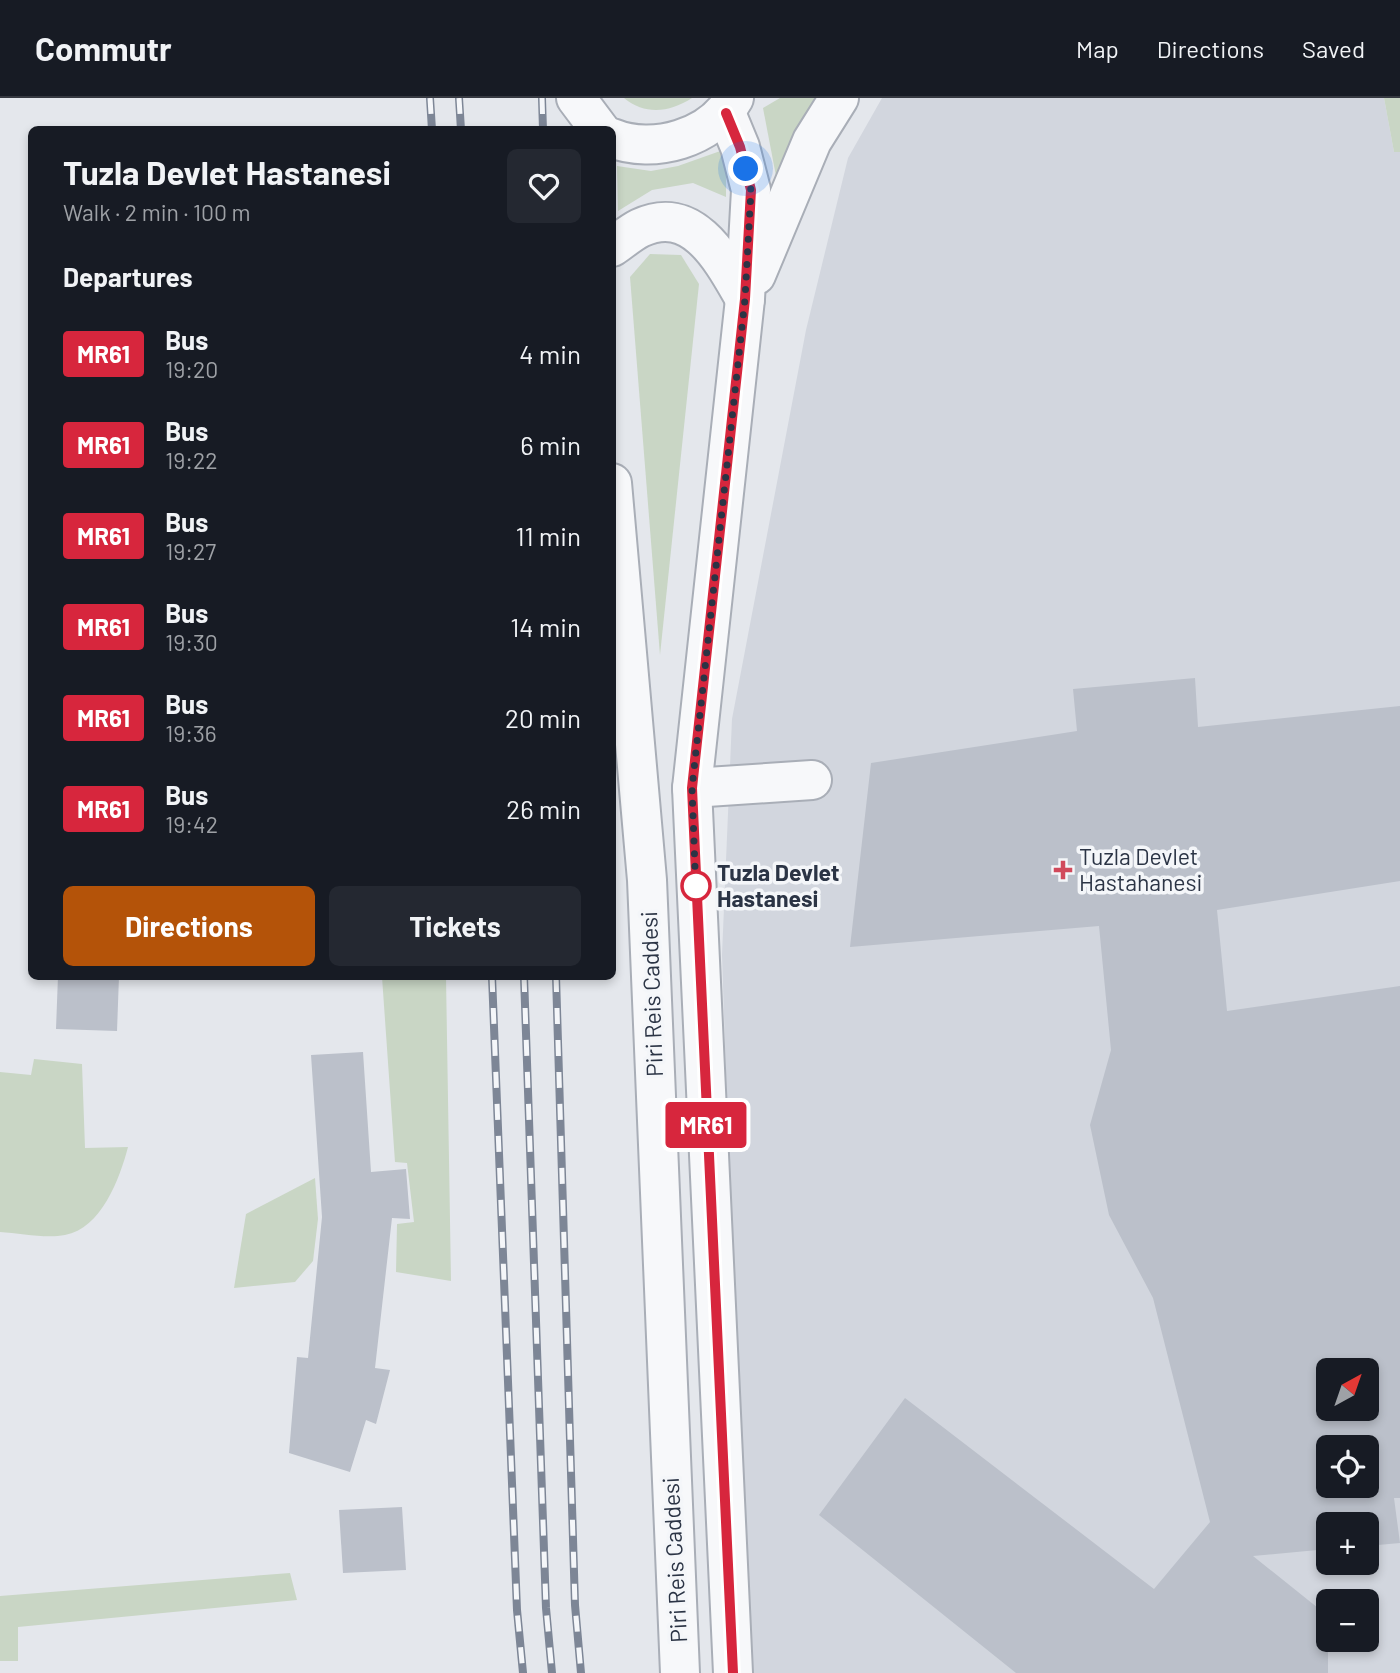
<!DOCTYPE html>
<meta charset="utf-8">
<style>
:root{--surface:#171b24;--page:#242831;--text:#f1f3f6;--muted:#9ea1a6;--line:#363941;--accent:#b45309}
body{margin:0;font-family:Barlow,sans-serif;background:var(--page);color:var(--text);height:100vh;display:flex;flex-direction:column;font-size:26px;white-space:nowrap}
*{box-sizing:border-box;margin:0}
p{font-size:23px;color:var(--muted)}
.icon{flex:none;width:38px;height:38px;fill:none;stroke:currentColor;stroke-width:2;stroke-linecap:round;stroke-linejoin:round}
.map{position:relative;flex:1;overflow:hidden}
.side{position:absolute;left:28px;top:28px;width:588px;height:854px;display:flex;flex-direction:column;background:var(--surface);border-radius:10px;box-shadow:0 4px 10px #0003}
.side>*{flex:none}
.badge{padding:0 14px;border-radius:5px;font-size:24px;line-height:46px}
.needle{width:46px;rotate:40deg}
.controls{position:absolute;left:1316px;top:1260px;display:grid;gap:14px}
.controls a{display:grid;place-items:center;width:63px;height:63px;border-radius:10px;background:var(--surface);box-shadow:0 4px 10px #0003;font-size:35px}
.you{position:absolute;width:35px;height:35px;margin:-18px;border:5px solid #fff;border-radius:50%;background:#1a73e8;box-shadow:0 0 0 10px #1a73e833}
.map>.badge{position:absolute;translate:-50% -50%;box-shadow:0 0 0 4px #fff}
h2{padding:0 35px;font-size:26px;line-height:63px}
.round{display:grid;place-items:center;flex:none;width:74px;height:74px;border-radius:10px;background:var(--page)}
.headline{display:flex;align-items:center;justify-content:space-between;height:119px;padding:0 35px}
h1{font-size:33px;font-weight:700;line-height:52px}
.cta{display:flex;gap:14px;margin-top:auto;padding:14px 35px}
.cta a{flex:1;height:80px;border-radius:10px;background:var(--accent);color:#fff;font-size:28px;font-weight:700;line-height:80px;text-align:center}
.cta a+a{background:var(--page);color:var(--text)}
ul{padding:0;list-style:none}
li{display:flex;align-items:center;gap:21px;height:91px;padding:0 35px}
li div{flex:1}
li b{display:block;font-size:26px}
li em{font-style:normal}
li .badge{min-width:77px;font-weight:700;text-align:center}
header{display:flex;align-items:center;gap:42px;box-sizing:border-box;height:98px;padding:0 35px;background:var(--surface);border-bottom:2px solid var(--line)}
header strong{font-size:33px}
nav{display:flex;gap:38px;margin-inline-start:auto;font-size:24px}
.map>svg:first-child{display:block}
.built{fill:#d2d6de;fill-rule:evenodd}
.green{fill:#c9d6c5}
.building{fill:#bbc0ca;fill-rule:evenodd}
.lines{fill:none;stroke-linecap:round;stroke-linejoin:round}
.minor-casing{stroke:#a9aeb7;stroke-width:42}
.minor{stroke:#f7f8fa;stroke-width:38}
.rail-casing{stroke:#7d8696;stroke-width:8}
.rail{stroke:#f4f6f9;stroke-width:5;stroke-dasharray:16;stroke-linecap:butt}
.line-casing{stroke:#fff;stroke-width:16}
.line{stroke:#d7263d;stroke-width:10}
.walk{stroke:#2b3445;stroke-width:7;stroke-dasharray:0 12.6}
.poi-dot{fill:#d1495b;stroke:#f4f6f9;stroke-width:2.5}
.stop-dot{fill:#fff;stroke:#d7263d;stroke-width:3.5}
.labels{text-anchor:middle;stroke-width:7;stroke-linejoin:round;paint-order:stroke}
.poi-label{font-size:23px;fill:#2b3445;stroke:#f4f6f9;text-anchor:start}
.stop-label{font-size:23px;font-weight:bold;fill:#2b3445;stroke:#f4f6f9;text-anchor:start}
.street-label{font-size:23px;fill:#2b3445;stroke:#f4f6f9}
</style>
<header>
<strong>Commutr</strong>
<nav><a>Map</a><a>Directions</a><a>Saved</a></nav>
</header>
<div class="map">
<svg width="1400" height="1575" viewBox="0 0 1400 1575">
<rect width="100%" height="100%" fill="#e4e7ec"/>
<!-- built -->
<path class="built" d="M882,0h502l10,54h6v1521h-654l-24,-718 10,-236 74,-389 42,-172zM1328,1272h39v39h-39zM1328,1349h39v39h-39zM1328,1426h39v39h-39zM1328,1503h39v39h-39z"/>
<!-- green -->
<g class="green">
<path d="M624,0h68c-22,14 -46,18 -68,0z"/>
<polygon points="780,0 815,0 776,78 763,10"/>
<polygon points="1384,0 1400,0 1400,54 1394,54"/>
<polygon points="726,51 726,99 693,85 652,92 618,113 617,68 651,73 678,68"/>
<polygon points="650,156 681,157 699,186 660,557 630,179"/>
<polygon points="382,879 446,879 451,1183 396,1174 397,1126 414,1124 407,1065 395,1064"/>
<path d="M34,961l48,5 3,84 43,-1c-8,31 -27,82 -63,88 -19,4 -45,-2 -65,-3v-160l31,3z"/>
<polygon points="315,1080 318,1121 313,1163 295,1184 234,1190 246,1116"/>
<polygon points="290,1475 297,1502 18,1529 18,1563 0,1563 0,1498"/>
</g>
<!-- building -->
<g class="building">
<path d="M1195,580l3,49 202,-21v175l-183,29 10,101 173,-25v512h-6l6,45 -33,3v-22h-39v25l-75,7 75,60v57h-312l-197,-158 86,-117 249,191 56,-67 -57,-224 -44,-83 -19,-90 21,-75 -12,-124 -249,21 21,-184 206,-32 -4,-42zM1328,1272h39v39h-39zM1328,1349h39v39h-39z"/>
<polygon points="58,878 119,878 117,933 56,931"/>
<polygon points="363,954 371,1074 406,1071 410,1121 392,1120 375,1270 390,1272 376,1326 366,1322 350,1374 289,1355 297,1259 308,1260 322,1119 311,957"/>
<polygon points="402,1409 406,1472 343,1475 339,1412"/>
</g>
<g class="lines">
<defs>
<g id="minor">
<polyline points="576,0 600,32"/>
<polyline points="726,15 740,49 751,92 745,201 692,690 733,1575"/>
<path d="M612,40c41,17 100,0 122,-40"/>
<path d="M612,149c9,-6 18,-14 28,-19 54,-25 83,33 105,71"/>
<polyline points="756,177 812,43 839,0"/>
<polyline points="612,385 647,782 680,1575"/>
<polyline points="692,690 812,682"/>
</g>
</defs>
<!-- minor casing -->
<use href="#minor" class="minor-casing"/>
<!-- minor -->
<use href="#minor" class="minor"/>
<defs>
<g id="rail">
<polyline points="430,0 432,32"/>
<polyline points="459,0 461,32"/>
<polyline points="542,0 543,32"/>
<polyline points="492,878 517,1512 523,1575"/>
<polyline points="524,878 546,1510 552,1575"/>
<polyline points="556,878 575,1507 581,1575"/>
</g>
</defs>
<!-- rail casing -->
<use href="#rail" class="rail-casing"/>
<!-- rail -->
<use href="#rail" class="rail"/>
</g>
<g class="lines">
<defs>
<polyline id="line" points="726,15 740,49 751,92 745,201 692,690 733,1575"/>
</defs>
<!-- line casing -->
<use href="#line" class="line-casing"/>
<!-- line -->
<use href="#line" class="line"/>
<!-- walk -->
<polyline class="walk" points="696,788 696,797 692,690 745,201 751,92 746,71"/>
</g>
<!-- markers -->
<path class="poi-dot" d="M1059.5 761.5h7v7h7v7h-7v7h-7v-7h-7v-7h7z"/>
<circle class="stop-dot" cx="696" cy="788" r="14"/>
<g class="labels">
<!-- poi labels -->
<g class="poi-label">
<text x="1079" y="767">Tuzla Devlet<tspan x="1079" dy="26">Hastahanesi</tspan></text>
</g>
<!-- stop labels -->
<g class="stop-label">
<text x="717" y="783">Tuzla Devlet<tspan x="717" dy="26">Hastanesi</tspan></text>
</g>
<!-- street labels -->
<g class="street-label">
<text transform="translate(652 896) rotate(-92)" y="8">Piri Reis Caddesi</text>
<text transform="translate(675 1462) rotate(-93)" y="8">Piri Reis Caddesi</text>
</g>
</g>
</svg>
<div class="controls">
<a><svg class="needle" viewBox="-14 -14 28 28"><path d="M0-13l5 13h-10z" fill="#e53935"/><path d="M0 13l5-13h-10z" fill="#9ea1a6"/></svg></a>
<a><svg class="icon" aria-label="locate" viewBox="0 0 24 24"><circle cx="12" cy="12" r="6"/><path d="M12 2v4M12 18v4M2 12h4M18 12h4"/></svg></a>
<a>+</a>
<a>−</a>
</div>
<div class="you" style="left:746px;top:71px"></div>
<b class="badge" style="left:706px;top:1027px;background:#d7263d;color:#fff">MR61</b>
<section class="side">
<div class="headline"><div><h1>Tuzla Devlet Hastanesi</h1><p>Walk · 2 min · 100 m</p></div><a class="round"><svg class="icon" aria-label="heart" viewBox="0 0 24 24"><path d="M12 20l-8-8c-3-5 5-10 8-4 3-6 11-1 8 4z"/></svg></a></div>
<h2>Departures</h2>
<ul>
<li><span class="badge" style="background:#d7263d;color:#fff">MR61</span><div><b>Bus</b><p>19:20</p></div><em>4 min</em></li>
<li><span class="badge" style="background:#d7263d;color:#fff">MR61</span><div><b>Bus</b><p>19:22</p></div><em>6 min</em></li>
<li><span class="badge" style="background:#d7263d;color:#fff">MR61</span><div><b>Bus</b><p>19:27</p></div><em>11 min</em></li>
<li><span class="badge" style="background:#d7263d;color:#fff">MR61</span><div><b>Bus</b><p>19:30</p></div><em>14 min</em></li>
<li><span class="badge" style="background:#d7263d;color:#fff">MR61</span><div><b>Bus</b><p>19:36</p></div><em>20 min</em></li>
<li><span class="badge" style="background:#d7263d;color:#fff">MR61</span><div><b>Bus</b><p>19:42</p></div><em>26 min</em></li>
</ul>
<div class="cta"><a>Directions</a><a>Tickets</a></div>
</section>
</div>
